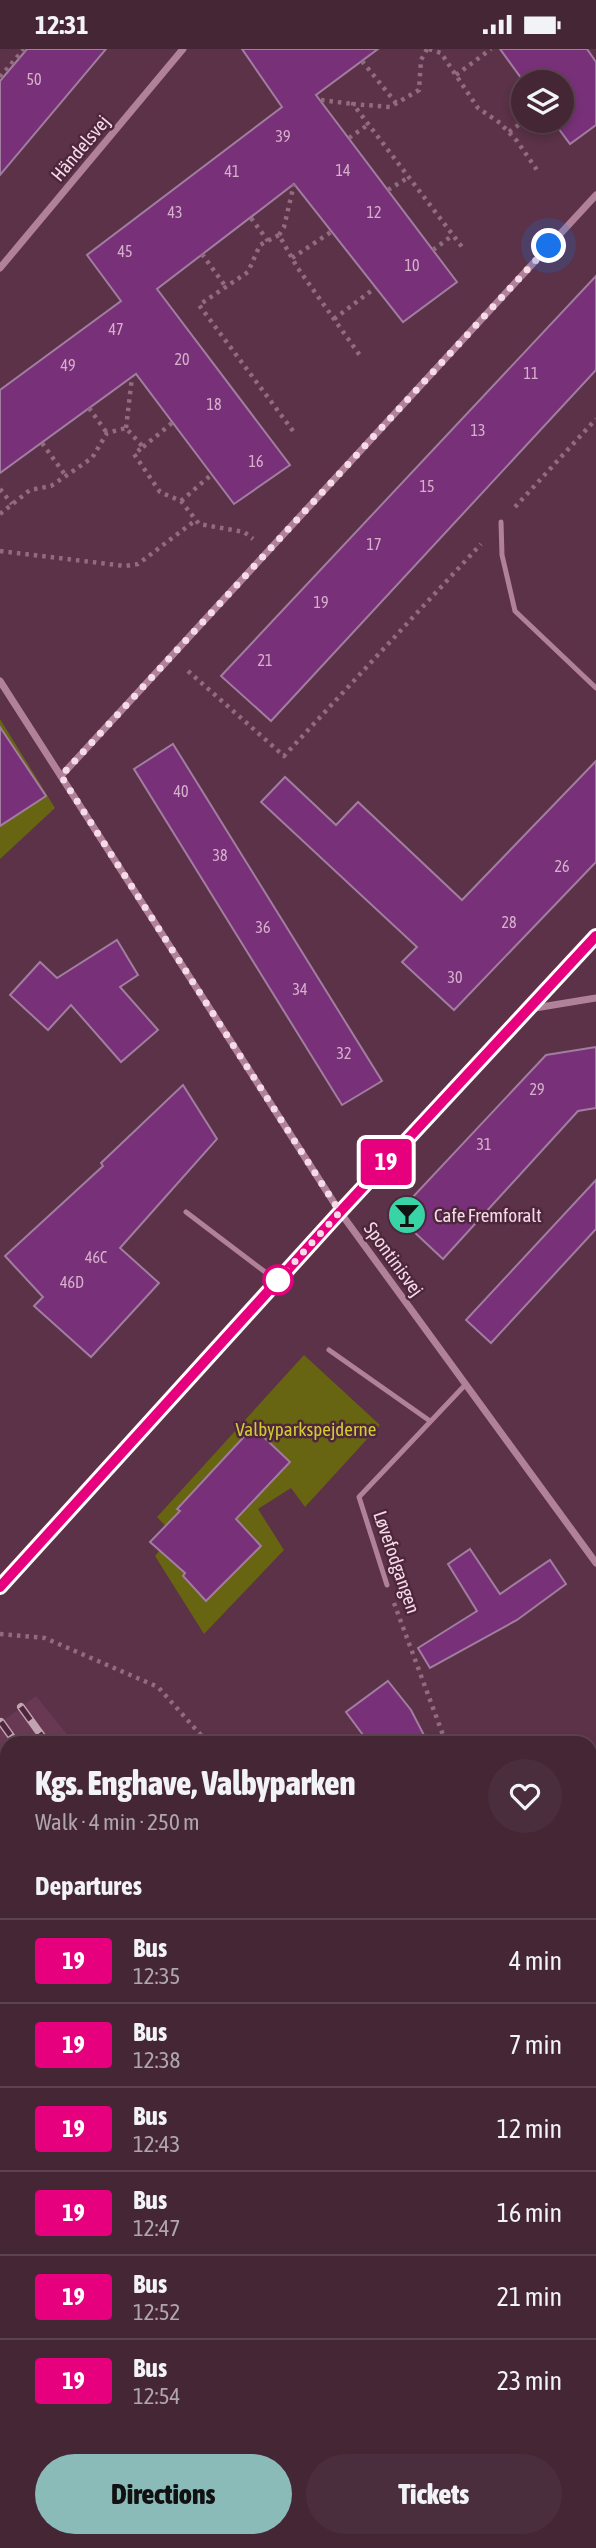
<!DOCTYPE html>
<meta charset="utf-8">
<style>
:root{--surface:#442635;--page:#4b2e3d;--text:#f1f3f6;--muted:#afa5ad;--line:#5c4350;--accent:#8bbbb9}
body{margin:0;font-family:"Asap Condensed",sans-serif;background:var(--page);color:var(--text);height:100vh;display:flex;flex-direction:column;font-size:26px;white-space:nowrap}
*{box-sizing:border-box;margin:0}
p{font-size:23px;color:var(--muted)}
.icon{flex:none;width:38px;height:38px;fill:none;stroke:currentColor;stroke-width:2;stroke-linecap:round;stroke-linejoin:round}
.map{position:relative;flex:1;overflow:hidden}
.panel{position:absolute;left:0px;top:1687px;width:597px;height:812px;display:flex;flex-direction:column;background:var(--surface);border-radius:21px 21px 0 0;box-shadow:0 4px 10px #0003,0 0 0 2px var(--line)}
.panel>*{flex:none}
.badge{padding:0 14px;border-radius:5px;font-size:24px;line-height:46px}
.fabs{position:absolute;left:511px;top:21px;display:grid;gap:14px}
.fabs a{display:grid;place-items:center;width:63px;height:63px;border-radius:50%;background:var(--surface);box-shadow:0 4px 10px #0003,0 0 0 2px var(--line);font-size:35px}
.you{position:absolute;width:35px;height:35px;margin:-18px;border:5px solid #fff;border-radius:50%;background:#1a73e8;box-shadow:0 0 0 10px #1a73e833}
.map>.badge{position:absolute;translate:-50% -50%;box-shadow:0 0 0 4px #fff}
h2{padding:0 35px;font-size:26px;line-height:63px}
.round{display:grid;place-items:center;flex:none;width:74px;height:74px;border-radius:37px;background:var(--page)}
.head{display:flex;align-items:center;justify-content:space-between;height:119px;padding:0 35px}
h1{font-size:33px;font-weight:800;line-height:52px}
.button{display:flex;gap:14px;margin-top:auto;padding:14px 35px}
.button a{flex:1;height:80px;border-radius:42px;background:var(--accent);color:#111;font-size:28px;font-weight:800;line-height:80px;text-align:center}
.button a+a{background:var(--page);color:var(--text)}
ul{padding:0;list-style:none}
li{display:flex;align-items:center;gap:21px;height:84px;padding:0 35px;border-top:2px solid var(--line)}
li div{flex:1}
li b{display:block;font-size:26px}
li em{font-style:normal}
li .badge{min-width:77px;font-weight:700;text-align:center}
.status{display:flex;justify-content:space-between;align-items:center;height:49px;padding:0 35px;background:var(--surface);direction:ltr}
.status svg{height:19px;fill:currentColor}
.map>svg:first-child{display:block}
.built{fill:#693953}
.green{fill:#676412}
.water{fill:#1e8c6b;stroke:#5ea490;stroke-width:2}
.building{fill:#783178;stroke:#a17da0;stroke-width:2}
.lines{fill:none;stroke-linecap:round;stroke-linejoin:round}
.path{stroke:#906c7e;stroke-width:4.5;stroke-dasharray:3.5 5;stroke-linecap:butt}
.service{stroke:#b18199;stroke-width:5}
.minor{stroke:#b18199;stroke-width:7}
.rail-casing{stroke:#c2a3b2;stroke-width:8}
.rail{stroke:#4f273d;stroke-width:5;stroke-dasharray:16;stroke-linecap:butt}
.line-casing{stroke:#fff;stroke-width:16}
.line{stroke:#e6007e;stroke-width:10}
.walk{stroke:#f5dbe7;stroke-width:7;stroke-dasharray:0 12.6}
.stop-dot{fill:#fff;stroke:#e6007e;stroke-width:3.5}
.labels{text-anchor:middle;stroke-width:5;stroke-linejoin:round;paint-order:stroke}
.number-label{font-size:16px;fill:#d6b0cb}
.street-label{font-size:19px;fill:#f5dbe7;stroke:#4f273d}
.poi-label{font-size:19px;fill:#f5dbe7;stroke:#4f273d;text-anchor:start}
.park-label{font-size:19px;fill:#d1cc30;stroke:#4f273d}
</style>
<div class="status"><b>12:31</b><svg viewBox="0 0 49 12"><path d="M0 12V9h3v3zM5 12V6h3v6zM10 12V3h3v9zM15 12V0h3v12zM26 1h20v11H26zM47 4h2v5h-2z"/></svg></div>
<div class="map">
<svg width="596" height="2499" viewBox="0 0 596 2499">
<rect width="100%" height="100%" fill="#5b3247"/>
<!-- built -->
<g class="built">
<polygon points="36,1647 74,1694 7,1694 7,1714 0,1705 0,1674"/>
<polygon points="590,2247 596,2253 596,2367 590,2362"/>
</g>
<!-- green -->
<g class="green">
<polygon points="0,670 55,759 0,810"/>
<polygon points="304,1306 380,1376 305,1458 291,1439 258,1460 284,1501 204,1585 155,1507 173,1485 157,1468"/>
<polygon points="0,2095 7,2103 7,2492 490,2492 498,2499 0,2499"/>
</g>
<!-- water -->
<g class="water">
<polygon points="0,2168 7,2173 7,2327 0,2329"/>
<polygon points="7,2372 7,2492 72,2492 64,2499 0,2499 0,2373"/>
<polygon points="213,2492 258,2492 244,2499 218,2499"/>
</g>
<!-- building -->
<g class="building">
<polygon points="27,0 106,0 0,126 0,32"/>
<polygon points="242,0 378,0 316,46 457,233 403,273 294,135 157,240 290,416 234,455 136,325 0,424 0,341 121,252 87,206 282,58"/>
<polygon points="500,0 587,0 596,13 596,76 570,95 553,72 562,72 562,33 524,33"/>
<polygon points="596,227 596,321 271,672 221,627"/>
<polygon points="0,678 46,747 0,777"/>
<polygon points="173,695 382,1032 342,1056 134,720"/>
<polygon points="596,712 596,813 454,961 402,913 417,898 261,753 285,728 336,776 358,753 462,851"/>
<polygon points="117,891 138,926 120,938 158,981 121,1013 71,956 48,981 10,946 40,913 57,929"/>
<polygon points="596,998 596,1059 578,1062 443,1210 396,1166 546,1006"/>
<polygon points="183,1036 217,1090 120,1199 159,1234 91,1308 34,1257 43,1248 5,1207 103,1117 101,1114"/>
<polygon points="596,1131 596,1180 491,1294 466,1271"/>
<polygon points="253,1378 290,1413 236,1470 261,1497 206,1552 183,1527 185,1524 150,1493 180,1462 177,1460"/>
<polygon points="470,1500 500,1545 550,1511 566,1535 517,1571 430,1619 418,1599 477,1562 448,1515"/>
<polygon points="388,1632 411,1661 428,1694 369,1694 346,1663"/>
</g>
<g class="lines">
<!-- path -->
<g class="path">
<polyline points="427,0 421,11 419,41 390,58 353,55 462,198"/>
<polyline points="429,0 441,4 478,59 500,74 517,92 537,121"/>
<polyline points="362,12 396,54"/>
<polyline points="456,26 491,0"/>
<polyline points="0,28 24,0"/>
<polyline points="321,51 353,55"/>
<polyline points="509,83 524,72"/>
<polyline points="349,89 369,75"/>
<polyline points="388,141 409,128"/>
<polyline points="251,169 268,192"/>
<polyline points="279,186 284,178 294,135"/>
<polyline points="433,201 453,186"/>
<polyline points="202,205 226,238"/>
<polyline points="292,209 331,183"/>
<polyline points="334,270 375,239"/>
<polyline points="89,359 107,384"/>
<polyline points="126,379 132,328"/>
<polyline points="293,382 199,256 248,223 260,196 279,186 297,218 361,308"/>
<polyline points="42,394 66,427"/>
<polyline points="143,398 172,374"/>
<polyline points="0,440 12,455"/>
<polyline points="181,452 211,426"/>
<polyline points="515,458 596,370"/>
<polyline points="0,465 30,441 51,437 92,409 107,384 126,379 143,398 134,405 160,443 181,452 199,475 244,483 253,490"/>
<polyline points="0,502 125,517 138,515 196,471"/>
<polyline points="188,622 284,707 481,495"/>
<polyline points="394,1554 446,1694"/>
<polyline points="0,1585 45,1589 158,1638 208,1694"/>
<polyline points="590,1910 596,1918"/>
<polyline points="590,2115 596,2122"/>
<polyline points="99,2499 126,2492"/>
</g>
<!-- service -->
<g class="service">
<polyline points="501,473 502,506 515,562 596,639"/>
<polyline points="186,1163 277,1232"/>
<polyline points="329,1301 430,1372"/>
<polyline points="387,1536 359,1448 466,1335"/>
</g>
<!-- minor -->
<g class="minor">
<polyline points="0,219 183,0"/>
<polyline points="0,632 340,1163 596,1514"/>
<polyline points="61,727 596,146"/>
<polyline points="529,960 596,949"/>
<polyline points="0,1538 340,1163 596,886"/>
<polyline points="0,2051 7,2060"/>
<polyline points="553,2492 561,2499"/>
</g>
<defs>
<g id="rail">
<polyline points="21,1658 47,1694"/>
<polyline points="1,1673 16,1694"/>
<polyline points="590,2293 596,2299"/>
<polyline points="590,2325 596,2331"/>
</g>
</defs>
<!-- rail casing -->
<use href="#rail" class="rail-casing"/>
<!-- rail -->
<use href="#rail" class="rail"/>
</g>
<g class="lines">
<defs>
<polyline id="line" points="0,1538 340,1163 596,887"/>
</defs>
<!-- line casing -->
<use href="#line" class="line-casing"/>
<!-- line -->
<use href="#line" class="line"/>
<!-- walk -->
<polyline class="walk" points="278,1231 340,1163 61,727 549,197"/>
</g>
<!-- icons -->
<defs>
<symbol id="bar-disc" viewBox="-11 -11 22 22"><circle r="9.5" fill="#39d4a5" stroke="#4f273d"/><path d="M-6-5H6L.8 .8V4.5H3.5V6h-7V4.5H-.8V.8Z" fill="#111"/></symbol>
</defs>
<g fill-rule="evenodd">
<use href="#bar-disc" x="385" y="1144" width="44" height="44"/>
</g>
<!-- markers -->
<circle class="stop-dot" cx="278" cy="1231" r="14"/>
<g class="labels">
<!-- number labels -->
<g class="number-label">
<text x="34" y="36">50</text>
<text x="283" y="93">39</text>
<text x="343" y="127">14</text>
<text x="232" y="128">41</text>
<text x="175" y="169">43</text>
<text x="374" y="169">12</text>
<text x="125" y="208">45</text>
<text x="412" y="222">10</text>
<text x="116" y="286">47</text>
<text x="182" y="316">20</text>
<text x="68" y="322">49</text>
<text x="531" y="330">11</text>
<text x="214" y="361">18</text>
<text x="478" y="387">13</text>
<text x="256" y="418">16</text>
<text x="427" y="443">15</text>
<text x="374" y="501">17</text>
<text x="321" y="559">19</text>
<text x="265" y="617">21</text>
<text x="181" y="748">40</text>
<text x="220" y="812">38</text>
<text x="562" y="823">26</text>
<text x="509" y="879">28</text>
<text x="263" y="884">36</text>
<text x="455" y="934">30</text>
<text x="300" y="946">34</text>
<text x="344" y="1010">32</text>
<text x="537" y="1046">29</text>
<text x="484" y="1101">31</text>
<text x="96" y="1214">46C</text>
<text x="72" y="1239">46D</text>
</g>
<!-- street labels -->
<g class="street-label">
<text transform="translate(80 99) rotate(-50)" y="7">Händelsvej</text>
<text transform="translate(394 1210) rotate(54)" y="7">Spontinisvej</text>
<text transform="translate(397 1513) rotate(71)" y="7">Løvefodgangen</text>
</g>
<!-- poi labels -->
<g class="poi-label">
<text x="434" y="1173">Cafe Fremforalt</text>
</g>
<!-- park labels -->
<g class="park-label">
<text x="306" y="1387">Valbyparkspejderne</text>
</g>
</g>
</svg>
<div class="fabs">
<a><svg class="icon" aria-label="layers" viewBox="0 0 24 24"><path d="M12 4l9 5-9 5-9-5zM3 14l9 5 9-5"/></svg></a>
</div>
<div class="you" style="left:549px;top:197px"></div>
<b class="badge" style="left:386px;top:1113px;background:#e6007e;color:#fff">19</b>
<section class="panel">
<div class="head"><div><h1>Kgs. Enghave, Valbyparken</h1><p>Walk · 4 min · 250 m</p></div><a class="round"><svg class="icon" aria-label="heart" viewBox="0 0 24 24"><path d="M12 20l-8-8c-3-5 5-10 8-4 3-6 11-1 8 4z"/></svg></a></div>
<h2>Departures</h2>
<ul>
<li><span class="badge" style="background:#e6007e;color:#fff">19</span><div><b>Bus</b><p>12:35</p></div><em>4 min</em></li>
<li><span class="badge" style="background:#e6007e;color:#fff">19</span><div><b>Bus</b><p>12:38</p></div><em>7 min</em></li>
<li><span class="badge" style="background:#e6007e;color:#fff">19</span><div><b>Bus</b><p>12:43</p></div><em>12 min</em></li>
<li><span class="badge" style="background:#e6007e;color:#fff">19</span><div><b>Bus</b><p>12:47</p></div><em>16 min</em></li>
<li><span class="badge" style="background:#e6007e;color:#fff">19</span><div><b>Bus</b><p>12:52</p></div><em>21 min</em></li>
<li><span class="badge" style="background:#e6007e;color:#fff">19</span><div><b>Bus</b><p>12:54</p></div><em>23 min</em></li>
</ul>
<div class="button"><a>Directions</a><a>Tickets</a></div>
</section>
</div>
